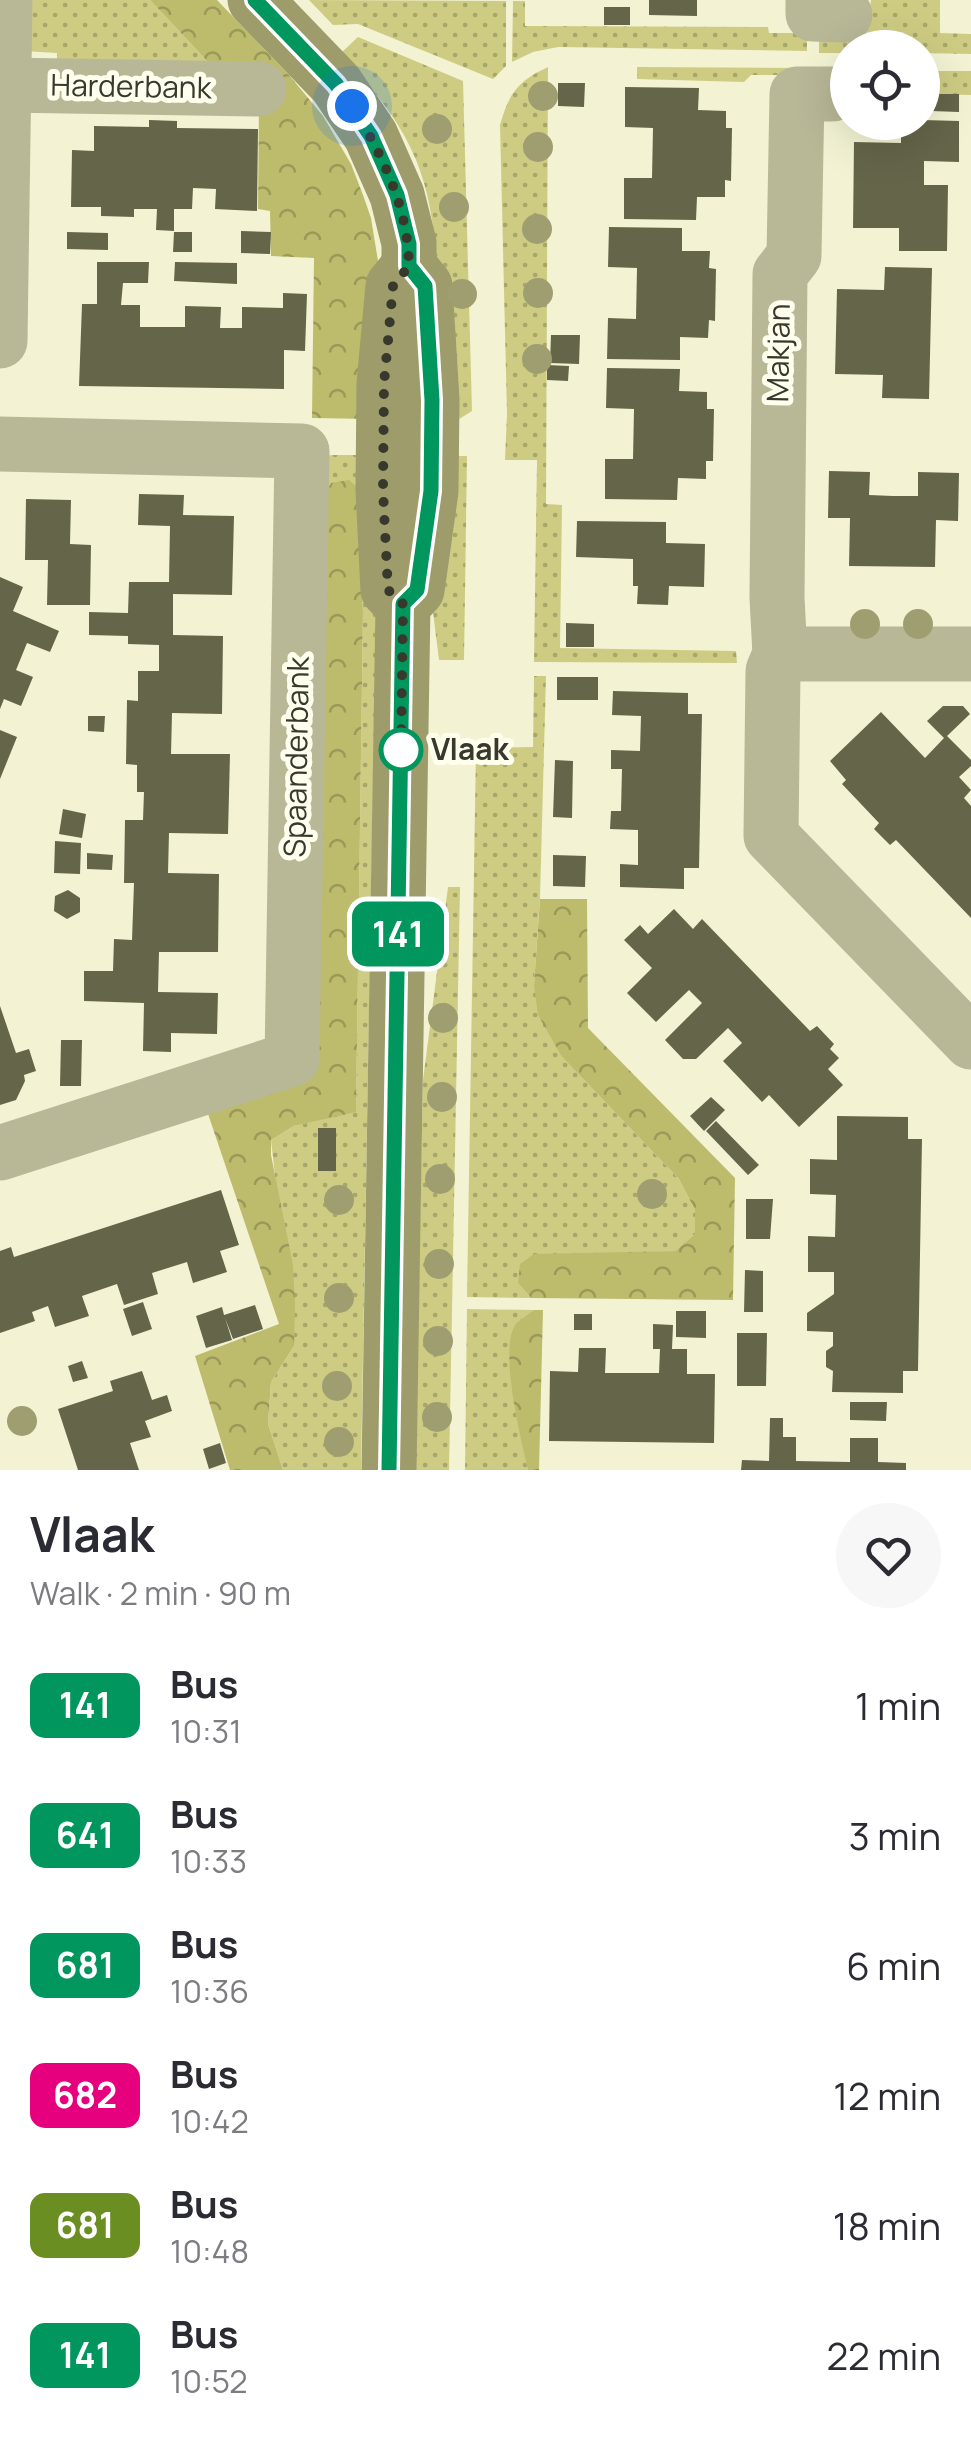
<!DOCTYPE html>
<meta charset="utf-8">
<style>
:root{--surface:#fff;--page:#f7f7f7;--text:#2b2b33;--muted:#7c7c81}
body{margin:0;font-family:Manrope,sans-serif;background:var(--page);color:var(--text);height:100vh;display:flex;flex-direction:column;font-size:38px;white-space:nowrap}
*{box-sizing:border-box;margin:0}
p{font-size:32px;color:var(--muted)}
.icon{flex:none;width:55px;height:55px;fill:none;stroke:currentColor;stroke-width:2;stroke-linecap:round;stroke-linejoin:round}
.map{position:relative;height:1470px;overflow:hidden}
.side{display:flex;flex-direction:column;background:var(--surface);flex:1}
.side>*{flex:none}
.badge{padding:0 20px;border-radius:15px;font-size:35px;line-height:65px}
.tools{position:absolute;left:830px;top:30px;display:grid;gap:20px}
.tools a{display:grid;place-items:center;width:110px;height:110px;border-radius:50%;background:var(--surface);box-shadow:0 10px 40px #0002;font-size:50px}
.you{position:absolute;width:50px;height:50px;margin:-25px;border:8px solid #fff;border-radius:50%;background:#1a73e8;box-shadow:0 0 0 15px #1a73e833}
.map>.badge{position:absolute;translate:-50% -50%;box-shadow:0 0 0 5px #fff}
.round{display:grid;place-items:center;flex:none;width:105px;height:105px;border-radius:52px;background:var(--page)}
.head{display:flex;align-items:center;justify-content:space-between;height:170px;padding:0 30px}
h1{font-size:48px;font-weight:700;line-height:75px}
ul{padding:0;list-style:none}
li{display:flex;align-items:center;gap:30px;height:130px;padding:0 30px}
li div{flex:1}
li b{display:block;font-size:38px}
li em{font-style:normal}
li .badge{min-width:110px;font-weight:700;text-align:center}
.map>svg:first-child{display:block}
.green{fill:url(#green-dots)}
.forest{fill:url(#forest-crowns)}
.building{fill:#65654a}
.lines{fill:none;stroke-linecap:round;stroke-linejoin:round}
.street{stroke:#b8b897;stroke-width:55}
.secondary{stroke:#9d9c6a;stroke-width:55}
.tree{fill:#9f9e70}
.line-casing{stroke:#fff;stroke-width:22}
.line{stroke:#00965e;stroke-width:15}
.walk{stroke:#38382c;stroke-width:10;stroke-dasharray:0 18}
.stop-dot{fill:#fff;stroke:#00965e;stroke-width:5}
.labels{text-anchor:middle;stroke-width:10;stroke-linejoin:round;paint-order:stroke}
.street-label{font-size:30px;fill:#38382c;stroke:#ffffed}
.stop-label{font-size:30px;font-weight:bold;fill:#38382c;stroke:#ffffed;text-anchor:start}
</style>
<div class="map">
<svg width="971" height="1470" viewBox="0 0 971 1470">
<defs>
<pattern id="green-dots" width="8" height="8" patternUnits="userSpaceOnUse" patternTransform="scale(2.5)"><rect width="8" height="8" fill="#cecc83"/><path d="M2 2h.1M6 6h.1" fill="none" stroke="#a8a76b" stroke-width="1.8" stroke-linecap="round"/></pattern>
<pattern id="forest-crowns" width="20" height="18" patternUnits="userSpaceOnUse" patternTransform="scale(2.5)"><rect width="20" height="18" fill="#bdbb6c"/><path d="M2 6a3 3 0 1 1 6 0M12 15a3 3 0 1 1 6 0" fill="none" stroke="#9b9959"/></pattern>
</defs>
<rect width="100%" height="100%" fill="#f3f3d4"/>
<!-- green -->
<g class="green">
<polygon points="24,0 150,0 224,79 57,75 57,53 23,51"/>
<polygon points="309,0 506,1 506,66 493,79 358,24 333,25"/>
<polygon points="871,0 940,0 940,33 971,34 971,54 923,53 922,48 848,48 847,53 819,53 819,33 870,8"/>
<polygon points="513,1 525,1 525,26 768,27 769,33 807,33 807,51 558,47 533,52 512,62"/>
<path d="M358,37l105,44 9,330 -16,10h-11c-2,-39 -4,-78 -6,-116 -3,-50 -4,-99 -23,-145 -17,-42 -46,-74 -75,-107z"/>
<path d="M548,67l-2,437 16,1 -2,143 176,3 1,12 -203,-1 3,-202h-32l2,-46 -7,-289c9,-32 18,-44 48,-58z"/>
<polygon points="637,67 807,68 806,75 751,75 744,82 637,79"/>
<polygon points="922,71 971,71 971,95 923,94"/>
<polygon points="332,455 369,455 376,616 361,1470 283,1470 268,1424 271,1382 294,1346 271,1140 294,1126 356,1111 363,612 357,487 326,492 326,456"/>
<polygon points="444,456 467,456 464,660 439,660 432,604"/>
<polygon points="534,676 546,676 540,898 534,985 562,1057 679,1179 695,1210 695,1234 675,1251 633,1253 518,1283 531,1298 467,1297 476,748 533,747"/>
<polygon points="448,887 460,887 449,1470 415,1470 423,1080"/>
<polygon points="467,1309 534,1310 515,1326 511,1375 517,1418 528,1470 465,1470"/>
</g>
<!-- forest -->
<g class="forest">
<polygon points="150,0 217,0 289,75 323,116 351,164 363,195 371,218 378,261 370,419 312,418 314,258 271,256 270,211 258,209 259,100 224,79"/>
<polygon points="349,480 357,487 363,612 356,1112 294,1126 271,1140 271,1155 293,1265 295,1306 294,1346 271,1382 268,1424 283,1470 230,1470 195,1356 279,1324 205,1105 310,1072 326,492 331,483"/>
<polygon points="540,899 587,899 588,1028 735,1178 733,1300 531,1298 518,1283 520,1264 534,1254 675,1251 695,1234 695,1210 679,1179 562,1057 538,1015 534,985"/>
<path d="M534,1310h9l-4,160h-11c-7,-30 -29,-119 -13,-145 4,-5 14,-11 19,-15z"/>
</g>
<!-- building -->
<g class="building">
<polygon points="649,0 697,0 697,16 649,15"/>
<rect x="604" y="7" width="26" height="18"/>
<polygon points="558,83 585,83 584,107 558,106"/>
<polygon points="625,87 699,88 698,110 726,111 726,128 732,128 731,181 725,180 725,197 697,197 696,220 624,219 624,178 652,178 653,128 625,127"/>
<polygon points="931,94 959,94 959,112 931,111"/>
<polygon points="149,120 177,121 177,128 258,129 257,211 215,209 216,189 193,188 192,209 174,209 174,231 156,230 157,209 134,209 134,217 101,216 101,207 71,207 72,150 94,151 94,126 149,127"/>
<polygon points="922,120 959,121 959,162 924,161 924,185 948,185 947,251 899,251 899,228 853,228 854,142 901,143 901,122 922,122"/>
<polygon points="609,227 682,228 682,251 710,251 709,268 716,269 715,321 709,320 708,338 680,337 680,360 607,359 608,318 636,319 637,268 608,267"/>
<polygon points="241,231 271,232 270,254 241,253"/>
<polygon points="67,232 108,233 108,250 67,249"/>
<polygon points="174,232 192,232 192,252 173,252"/>
<polygon points="97,262 149,262 148,283 123,283 121,305 140,305 140,327 185,327 185,306 221,307 220,328 242,328 242,307 283,308 283,293 307,294 305,351 284,350 284,389 79,386 82,304 97,304"/>
<polygon points="175,262 237,263 237,284 174,281"/>
<polygon points="885,267 932,268 929,399 882,398 883,375 835,374 837,289 884,290"/>
<polygon points="551,335 580,335 579,364 550,363"/>
<polygon points="547,365 569,366 568,381 547,380"/>
<polygon points="607,368 680,369 679,391 707,392 707,409 714,409 713,461 706,461 706,479 678,478 677,500 605,499 605,459 633,459 634,409 606,408"/>
<polygon points="829,471 870,472 869,495 893,496 918,496 918,472 959,473 958,521 936,520 935,567 849,566 850,518 828,518"/>
<polygon points="139,494 184,495 183,515 234,516 232,595 173,594 173,635 223,636 222,714 172,713 171,754 230,754 228,834 169,833 168,873 219,874 218,952 159,952 158,992 218,993 217,1034 171,1033 171,1052 143,1051 144,1003 84,1001 84,971 113,971 114,939 132,940 134,883 124,883 125,820 143,820 144,792 137,792 137,765 126,764 127,700 138,701 138,671 159,671 159,645 128,644 128,636 89,635 89,612 128,613 129,582 169,582 170,526 138,525"/>
<polygon points="26,499 71,500 70,544 91,545 90,605 47,605 48,560 25,560"/>
<polygon points="577,521 666,522 666,543 705,544 704,587 669,586 668,605 637,604 638,586 633,586 633,559 576,557"/>
<polygon points="0,577 23,587 13,611 59,631 50,652 27,643 16,670 33,677 21,706 4,699 0,709"/>
<polygon points="566,623 594,624 594,647 566,647"/>
<rect x="557" y="677" width="41" height="23"/>
<polygon points="613,691 688,693 688,714 702,714 699,868 684,868 684,889 620,887 620,864 638,865 638,830 610,829 611,811 621,811 622,769 611,769 611,750 640,751 641,716 612,715"/>
<polygon points="943,706 963,706 970,714 947,736 971,760 971,766 959,777 971,790 964,798 971,806 971,918 896,840 890,845 874,829 879,823 842,784 846,780 830,761 881,712 925,758 944,738 927,721"/>
<polygon points="88,716 105,716 104,732 88,731"/>
<polygon points="0,730 17,737 0,779"/>
<polygon points="555,760 573,761 572,818 553,817"/>
<polygon points="63,809 86,814 82,838 59,834"/>
<polygon points="55,841 81,843 80,874 54,873"/>
<polygon points="87,853 113,855 112,870 87,869"/>
<polygon points="553,855 586,856 585,887 553,886"/>
<polygon points="68,890 80,898 80,912 67,919 54,911 55,896"/>
<polygon points="674,909 693,929 702,919 810,1031 817,1026 834,1044 830,1049 839,1058 828,1069 843,1085 799,1127 769,1095 762,1102 723,1061 742,1043 728,1028 696,1059 683,1059 665,1040 702,1003 689,990 656,1022 627,993 652,968 624,940 640,925 648,934"/>
<polygon points="0,1006 16,1053 29,1049 36,1071 24,1075 25,1081 16,1100 0,1105"/>
<polygon points="61,1040 82,1040 81,1086 60,1086"/>
<polygon points="711,1097 725,1110 704,1131 690,1116"/>
<polygon points="837,1116 908,1117 908,1139 922,1139 918,1371 903,1371 903,1393 832,1392 833,1371 826,1367 826,1351 833,1346 833,1332 807,1331 807,1313 834,1294 834,1272 808,1272 808,1236 835,1237 836,1195 810,1194 810,1159 837,1160"/>
<polygon points="716,1121 759,1165 748,1175 706,1131"/>
<rect x="318" y="1128" width="18" height="43"/>
<polygon points="221,1190 239,1245 220,1251 227,1272 193,1283 187,1262 152,1273 158,1294 124,1305 117,1284 82,1296 89,1316 55,1327 48,1306 32,1312 35,1321 0,1333 0,1251 11,1247 14,1257"/>
<polygon points="746,1199 773,1199 770,1239 746,1239"/>
<polygon points="745,1270 763,1271 763,1312 744,1312"/>
<polygon points="143,1302 152,1329 132,1336 123,1309"/>
<polygon points="255,1305 263,1329 233,1339 225,1318 232,1340 206,1348 196,1316 222,1307 224,1315"/>
<polygon points="676,1311 706,1311 706,1338 676,1337"/>
<rect x="574" y="1314" width="18" height="16"/>
<polygon points="653,1324 673,1325 672,1349 687,1349 687,1374 715,1374 714,1443 549,1441 550,1371 578,1372 579,1348 606,1348 605,1373 659,1373 660,1349 653,1349"/>
<polygon points="737,1333 767,1333 766,1386 737,1386"/>
<polygon points="82,1361 88,1378 73,1382 68,1366"/>
<polygon points="142,1371 152,1400 167,1395 172,1411 145,1421 151,1437 130,1443 139,1470 78,1470 58,1409 113,1391 110,1381"/>
<polygon points="850,1402 887,1402 886,1421 850,1420"/>
<polygon points="770,1418 783,1418 783,1437 796,1437 796,1461 850,1462 850,1438 878,1438 878,1462 906,1463 906,1470 741,1470 742,1460 769,1461"/>
<polygon points="220,1443 226,1463 209,1469 203,1449"/>
</g>
<g class="lines">
<!-- street -->
<g class="street">
<polyline points="813,0 813,14 845,15"/>
<polyline points="4,85 259,89"/>
<polyline points="833,94 797,94 794,256 780,274 777,598 780,654 773,671 771,836 971,1042"/>
<polyline points="0,341 5,0"/>
<polyline points="0,444 302,451 292,1059 0,1153"/>
<polyline points="780,654 971,654"/>
</g>
<!-- secondary -->
<g class="secondary">
<polyline points="255,0 336,84 371,136 397,195 409,243 409,266 425,286 432,400 431,491 417,590 403,605 389,1470"/>
<polyline points="403,605 388,590 383,490 384,384 393,286 409,266"/>
</g>
</g>
<!-- trees -->
<g class="tree">
<circle cx="543" cy="96" r="15"/>
<circle cx="437" cy="129" r="15"/>
<circle cx="538" cy="147" r="15"/>
<circle cx="454" cy="207" r="15"/>
<circle cx="537" cy="229" r="15"/>
<circle cx="538" cy="293" r="15"/>
<circle cx="462" cy="294" r="15"/>
<circle cx="537" cy="359" r="15"/>
<circle cx="865" cy="624" r="15"/>
<circle cx="918" cy="624" r="15"/>
<circle cx="443" cy="1018" r="15"/>
<circle cx="442" cy="1097" r="15"/>
<circle cx="440" cy="1179" r="15"/>
<circle cx="652" cy="1194" r="15"/>
<circle cx="339" cy="1200" r="15"/>
<circle cx="439" cy="1264" r="15"/>
<circle cx="339" cy="1298" r="15"/>
<circle cx="438" cy="1341" r="15"/>
<circle cx="337" cy="1386" r="15"/>
<circle cx="437" cy="1417" r="15"/>
<circle cx="22" cy="1421" r="15"/>
<circle cx="339" cy="1442" r="15"/>
</g>
<g class="lines">
<defs>
<polyline id="line" points="255,0 336,84 371,136 397,195 409,244 409,266 425,286 432,400 431,491 417,590 403,604 389,1470"/>
</defs>
<!-- line casing -->
<use href="#line" class="line-casing"/>
<!-- line -->
<use href="#line" class="line"/>
<!-- walk -->
<path class="walk" d="M352,106c31,50 56,101 57,160l-16,20 -9,98 -1,106 5,100 15,14 -2,146"/>
</g>
<!-- markers -->
<circle class="stop-dot" cx="401" cy="750" r="20"/>
<g class="labels">
<!-- street labels -->
<g class="street-label">
<text transform="translate(131 87) rotate(1)" y="10">Harderbank</text>
<text transform="translate(779 353) rotate(-89)" y="10">Makjan</text>
<text transform="translate(297 757) rotate(-89)" y="10">Spaanderbank</text>
</g>
<!-- stop labels -->
<g class="stop-label">
<text x="431" y="760">Vlaak</text>
</g>
</g>
</svg>
<div class="tools">
<a><svg class="icon" aria-label="locate" viewBox="0 0 24 24"><circle cx="12" cy="12" r="6"/><path d="M12 2v4M12 18v4M2 12h4M18 12h4"/></svg></a>
</div>
<div class="you" style="left:352px;top:106px"></div>
<b class="badge" style="left:398px;top:934px;background:#00965e;color:#fff">141</b>
</div>
<section class="side">
<div class="head"><div><h1>Vlaak</h1><p>Walk · 2 min · 90 m</p></div><a class="round"><svg class="icon" aria-label="heart" viewBox="0 0 24 24"><path d="M12 20l-8-8c-3-5 5-10 8-4 3-6 11-1 8 4z"/></svg></a></div>
<ul>
<li><span class="badge" style="background:#00965e;color:#fff">141</span><div><b>Bus</b><p>10:31</p></div><em>1 min</em></li>
<li><span class="badge" style="background:#00965e;color:#fff">641</span><div><b>Bus</b><p>10:33</p></div><em>3 min</em></li>
<li><span class="badge" style="background:#00965e;color:#fff">681</span><div><b>Bus</b><p>10:36</p></div><em>6 min</em></li>
<li><span class="badge" style="background:#e6007e;color:#fff">682</span><div><b>Bus</b><p>10:42</p></div><em>12 min</em></li>
<li><span class="badge" style="background:#6b8e23;color:#fff">681</span><div><b>Bus</b><p>10:48</p></div><em>18 min</em></li>
<li><span class="badge" style="background:#00965e;color:#fff">141</span><div><b>Bus</b><p>10:52</p></div><em>22 min</em></li>
</ul>
</section>
